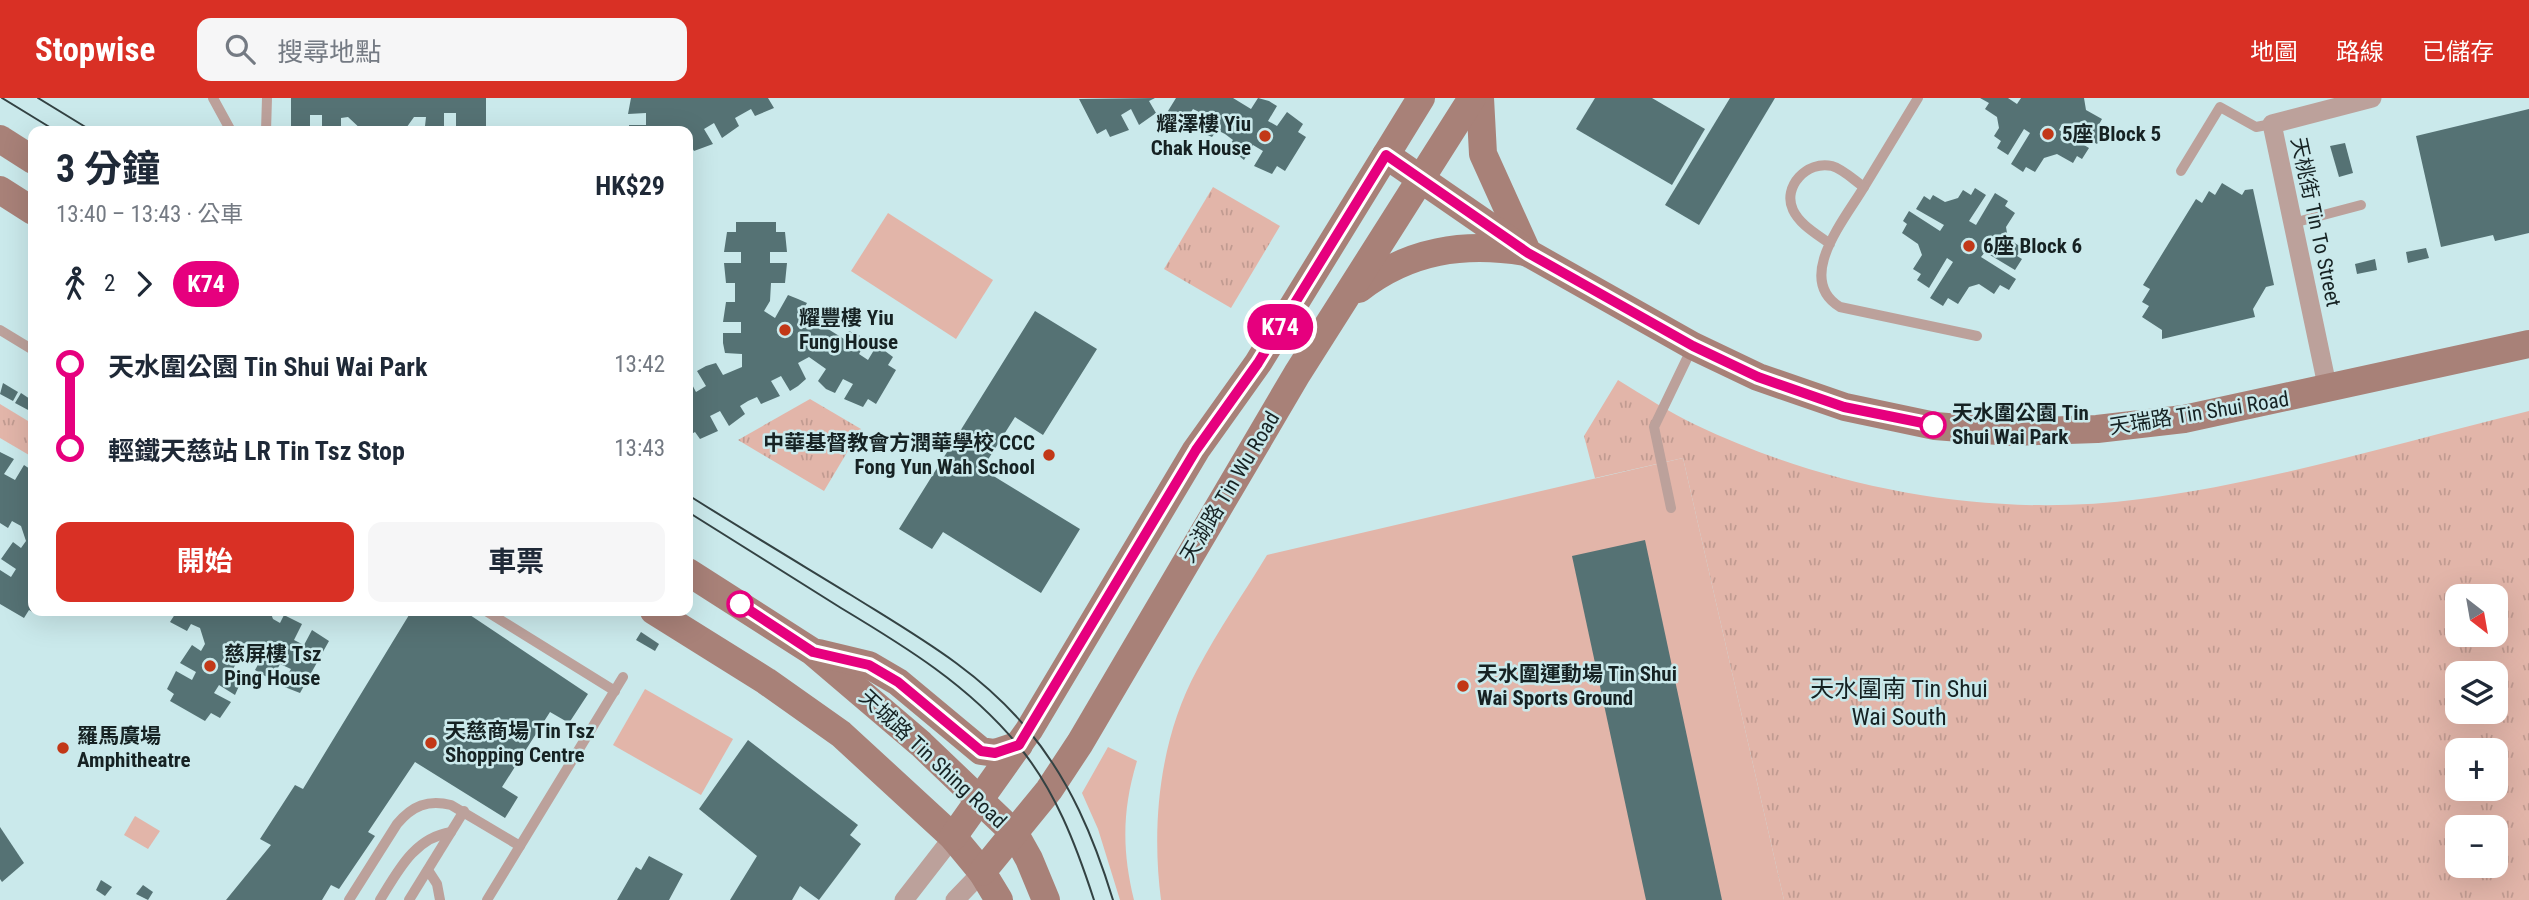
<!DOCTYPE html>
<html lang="zh-TW">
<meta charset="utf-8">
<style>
:root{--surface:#fff;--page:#f6f6f7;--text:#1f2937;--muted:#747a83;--accent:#d93025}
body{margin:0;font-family:"Roboto Condensed","Noto Sans TC",sans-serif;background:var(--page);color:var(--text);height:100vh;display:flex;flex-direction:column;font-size:26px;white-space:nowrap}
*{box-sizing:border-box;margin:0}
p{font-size:23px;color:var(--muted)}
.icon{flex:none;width:38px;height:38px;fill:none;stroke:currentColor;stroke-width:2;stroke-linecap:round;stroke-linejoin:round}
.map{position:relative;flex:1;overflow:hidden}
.drawer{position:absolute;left:28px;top:28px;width:665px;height:490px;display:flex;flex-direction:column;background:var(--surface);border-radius:14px;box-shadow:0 7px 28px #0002}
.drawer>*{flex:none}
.badge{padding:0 14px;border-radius:23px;font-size:24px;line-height:46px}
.needle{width:46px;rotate:149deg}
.controls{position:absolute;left:2445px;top:486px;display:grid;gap:14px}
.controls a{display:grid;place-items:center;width:63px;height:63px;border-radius:14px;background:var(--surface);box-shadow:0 7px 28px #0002;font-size:35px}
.map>.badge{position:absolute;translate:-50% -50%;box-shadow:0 0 0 4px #fff}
.legs{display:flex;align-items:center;gap:10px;height:77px;padding:0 28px;font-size:23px}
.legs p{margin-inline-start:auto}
.head{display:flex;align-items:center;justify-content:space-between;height:119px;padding:0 28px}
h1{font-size:38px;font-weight:700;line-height:52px}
.primary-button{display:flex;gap:14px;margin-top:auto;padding:14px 28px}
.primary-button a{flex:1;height:80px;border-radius:14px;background:var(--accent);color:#fff;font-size:28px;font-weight:700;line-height:80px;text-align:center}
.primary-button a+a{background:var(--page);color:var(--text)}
ul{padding:0 28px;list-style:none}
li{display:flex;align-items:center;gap:24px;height:84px;font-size:26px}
li i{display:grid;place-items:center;width:10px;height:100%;margin:0 9px;background:currentColor}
li i::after{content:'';width:18px;height:18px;margin:-9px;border:5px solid;border-radius:50%;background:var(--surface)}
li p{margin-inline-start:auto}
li:first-child i{background:linear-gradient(#0000 50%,currentColor 0)}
li:last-child i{background:linear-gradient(currentColor 50%,#0000 0)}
header{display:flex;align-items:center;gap:42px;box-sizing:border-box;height:98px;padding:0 35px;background:var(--accent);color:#fff}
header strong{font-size:33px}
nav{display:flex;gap:38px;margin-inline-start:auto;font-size:24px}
.search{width:490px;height:63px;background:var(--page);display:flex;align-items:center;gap:18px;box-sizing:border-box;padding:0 24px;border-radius:14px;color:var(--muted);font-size:26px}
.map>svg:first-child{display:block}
.green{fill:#e2b5a9}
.park{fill:url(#park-tufts);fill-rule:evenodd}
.building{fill:#557274}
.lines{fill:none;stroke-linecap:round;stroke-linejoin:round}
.service{stroke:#bca19b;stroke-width:10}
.minor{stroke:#bca19b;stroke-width:19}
.secondary{stroke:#a88178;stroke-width:28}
.tram{stroke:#334243;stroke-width:2}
.line-1-casing{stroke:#fff;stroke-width:16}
.line-1{stroke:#e6007e;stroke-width:10}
.poi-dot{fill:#c23817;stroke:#cae9eb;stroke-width:2.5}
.stop-1-dot{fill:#fff;stroke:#e6007e;stroke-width:3.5}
.labels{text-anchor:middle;stroke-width:5;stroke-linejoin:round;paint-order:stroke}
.poi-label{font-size:21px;font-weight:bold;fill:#162223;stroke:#cae9eb;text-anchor:start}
.street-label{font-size:21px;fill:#162223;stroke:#cae9eb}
.stop-label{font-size:21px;font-weight:bold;fill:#162223;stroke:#cae9eb;text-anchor:start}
.quarter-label{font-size:24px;fill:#162223;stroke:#cae9eb}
</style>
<header>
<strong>Stopwise</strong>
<div class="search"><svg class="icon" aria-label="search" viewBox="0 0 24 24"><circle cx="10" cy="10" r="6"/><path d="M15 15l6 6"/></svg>搜尋地點</div>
<nav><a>地圖</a><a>路線</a><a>已儲存</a></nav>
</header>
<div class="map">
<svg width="2529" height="802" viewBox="0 0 2529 802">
<defs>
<pattern id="park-tufts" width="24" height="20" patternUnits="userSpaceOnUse" patternTransform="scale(1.75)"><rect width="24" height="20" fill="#e2b5a9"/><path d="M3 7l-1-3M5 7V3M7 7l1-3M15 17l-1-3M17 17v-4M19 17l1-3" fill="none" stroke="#c19b91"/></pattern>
</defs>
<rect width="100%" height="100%" fill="#cae9eb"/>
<!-- green -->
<g class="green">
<polygon points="888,115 993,182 956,241 851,173"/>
<path d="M1683,360l101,442h-623c-10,-77 -1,-162 36,-230 21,-40 47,-77 70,-115z"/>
<polygon points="645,591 733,641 701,697 613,647"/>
<path d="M1108,649l29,14c-15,49 -15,90 -3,139h-14l-22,-71 -16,-36z"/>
<polygon points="135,718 160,733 148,751 124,737"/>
</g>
<!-- park -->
<g class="park">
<polygon points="1213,89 1280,128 1231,210 1164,171"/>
<path d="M1618,282c26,16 51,32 78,45 136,65 296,94 445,74 131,-17 260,-57 388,-88v489h-745l-101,-442 -88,20 -11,-42zM2457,499h39v38h-39zM2457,576h39v38h-39zM2457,653h39v38h-39zM2457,730h39v38h-39z"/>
<polygon points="810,301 861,331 824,393 738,342"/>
<polygon points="0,306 33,326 33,349 29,357 0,340"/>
</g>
<!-- building -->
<g class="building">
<polygon points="291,0 486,0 486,28 456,28 456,15 444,15 444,28 425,28 426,19 414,19 404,33 363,33 348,19 341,20 341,30 322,30 322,17 310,17 310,30 291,30"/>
<polygon points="631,0 768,0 774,10 755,18 751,11 735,20 739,28 722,40 714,25 704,31 713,46 694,53 688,43 688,33 629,33 629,27 646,27 646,15 628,16"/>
<polygon points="1155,0 1149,3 1156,15 1139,27 1131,11 1121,17 1129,32 1110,39 1106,31 1097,36 1079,1"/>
<polygon points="1176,0 1233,0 1251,11 1258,0 1269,3 1277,8 1268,23 1277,28 1287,14 1303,26 1298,34 1306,39 1285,73 1277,68 1272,76 1254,68 1263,53 1253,47 1244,62 1228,49 1233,42 1225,36 1217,32 1212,39 1194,31 1203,16 1193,11 1184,25 1175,20 1168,13"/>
<polygon points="1595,0 1652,0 1705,31 1672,87 1576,31"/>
<polygon points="1730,0 1775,0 1699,127 1665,107"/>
<polygon points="1980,0 2008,0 2017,6 2021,0 2084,0 2086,12 2102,21 2097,30 2104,35 2097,46 2062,26 2059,32 2089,50 2082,61 2077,58 2073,65 2057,56 2044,60 2035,74 2026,69 2023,74 2011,66 2030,35 2024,31 2008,57 1997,50 2001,43 1994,38 1999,30 1997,19 1985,11 1989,5"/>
<polygon points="2529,11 2529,135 2495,143 2493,137 2441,149 2416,38"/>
<polygon points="2345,45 2353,75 2339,79 2330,48"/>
<polygon points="2222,85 2242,97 2245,92 2253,91 2274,187 2266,189 2253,211 2255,219 2162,241 2162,232 2142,219 2149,208 2142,204 2150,191 2143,187 2196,101 2202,105 2209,93 2215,97"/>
<polygon points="1975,90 1986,97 1969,123 1976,127 1995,95 2008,103 2005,108 2015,115 2006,129 2008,141 2023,150 2017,158 2022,161 2015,172 1985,154 1981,159 2016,181 2009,192 2000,187 1994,196 1979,186 1969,189 1958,206 1948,200 1943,208 1930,200 1953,164 1947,160 1929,190 1917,182 1921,176 1913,171 1922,157 1918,146 1902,135 1907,126 1903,123 1909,113 1940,133 1944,127 1916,111 1924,98 1930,102 1933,97 1945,104 1958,100 1963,92 1971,97"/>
<polygon points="736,124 776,124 776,134 785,134 787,154 770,154 770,165 787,165 785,185 771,185 770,203 764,213 775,220 788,197 798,201 807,205 798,220 807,226 817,211 832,224 828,231 844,241 849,233 867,241 859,256 868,262 877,247 893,259 888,267 896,272 876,306 868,301 863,309 844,301 853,286 843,281 835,295 826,291 818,283 826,271 809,259 798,265 806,281 798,288 790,293 781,278 771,283 780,298 761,306 757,299 748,303 740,308 745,316 729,328 720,313 710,318 718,333 700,341 695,334 688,338 688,279 696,294 706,288 697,273 706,268 716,265 723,277 742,269 742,256 725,255 723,245 723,235 741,235 741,224 723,224 726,204 735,204 735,185 726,185 724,165 741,165 741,154 724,154 727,134 736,134"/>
<polygon points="2426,150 2429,160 2408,165 2406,154"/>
<polygon points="2375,161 2377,172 2357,176 2355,166"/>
<polygon points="1035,213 1097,251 1043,337 1015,319 982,371 1080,431 1041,495 943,434 932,451 899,431"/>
<polygon points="3,285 18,294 13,303 0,296"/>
<polygon points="21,295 33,303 30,313 15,305"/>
<polygon points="0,354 14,361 4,376 15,382 24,367 33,373 33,513 42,513 38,517 29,512 24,520 0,506 0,472 11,479 16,471 1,461 13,444 21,450 26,443 21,428 12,423 8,430 0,425"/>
<polygon points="1645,442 1722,802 1646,802 1572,458"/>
<polygon points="177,513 270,513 273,521 280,525 284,517 302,526 294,542 304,547 312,532 329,543 300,595 282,588 291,571 280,566 272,582 255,572 260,563 251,558 237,564 233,571 244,577 235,597 219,587 214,595 231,604 220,620 211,615 205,623 170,603 174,596 167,591 176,573 192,582 196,574 180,565 192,547 201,553 205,546 200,530 191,526 187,533 170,524"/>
<polygon points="432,513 464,513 588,596 569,625 550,614 502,689 518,699 505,720 415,664 368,734 375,738 339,791 331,787 322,802 226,802 271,747 260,741 295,687 303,691 409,517"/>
<polygon points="641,534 659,546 655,553 636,542"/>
<polygon points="748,642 858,727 850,737 861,746 819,802 800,788 792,802 730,802 757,758 699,711"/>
<polygon points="0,729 24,765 2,784 0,781"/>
<polygon points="649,758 683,776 669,802 617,802 636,769 641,772"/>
<polygon points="101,782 112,789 105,798 96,792"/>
<polygon points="143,787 153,794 148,802 136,796"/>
</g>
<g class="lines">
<!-- service -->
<g class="service">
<polyline points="213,0 231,33"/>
<polyline points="266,33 267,0"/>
<polyline points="2181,73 2220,9 2256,29 2272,26"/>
<polyline points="1864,89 1918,0"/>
<polyline points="2293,125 2361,107"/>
<path d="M1830,146c-13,-10 -30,-19 -37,-34 -11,-23 14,-50 39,-44 11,3 23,15 32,21 -19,32 -70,92 -24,120l137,29"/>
<polyline points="0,232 33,252"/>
<polyline points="1671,410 1654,329 1692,250"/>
<polyline points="486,513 615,593"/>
<polyline points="428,772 437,786 440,802"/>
<path d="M349,802l48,-76c15,-18 31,-25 54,-19l69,41"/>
<path d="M380,802c18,-29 34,-62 71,-68"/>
<polyline points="409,802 464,713"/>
<polyline points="487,802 623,579"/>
</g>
<!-- minor -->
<g class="minor">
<polyline points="2328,292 2272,26 2372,0"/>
<polyline points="904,802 953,739"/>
<polyline points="955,802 982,774"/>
</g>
<!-- secondary -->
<g class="secondary">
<polyline points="1480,0 1483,56 1525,149"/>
<polyline points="0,41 33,62"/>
<polyline points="1386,57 1528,155 1693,248 1758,279 1845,309 1935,328 2011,334 2097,331 2184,321 2529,246"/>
<polyline points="0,92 33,113"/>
<path d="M1359,191c50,-39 105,-47 166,-37"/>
<polyline points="688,474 813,554 921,646 1015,736 1029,761 1046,802"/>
<polyline points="654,513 766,583 841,636 953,739 982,774 999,802"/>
<polyline points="819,555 869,567 898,584 981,653 995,655 1019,647"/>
<polyline points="953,739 1029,632 1196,352 1258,265 1421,0"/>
<polyline points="982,774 1049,692 1080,645 1297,276 1472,0"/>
</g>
<!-- tram -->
<g class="tram">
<polyline points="2,0 56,33"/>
<polyline points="38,0 92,33"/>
<path d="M688,397c54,34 109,67 163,100 64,40 129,76 177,135 42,50 66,108 85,170"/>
<path d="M688,414c51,32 102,64 153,96 65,39 127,77 176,136 38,45 59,101 77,156"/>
</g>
</g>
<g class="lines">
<defs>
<polyline id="line-1" points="740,506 813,554 869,567 898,584 981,653 995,655 1019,647 1196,352 1258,265 1386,57 1528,155 1693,248 1758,279 1844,309 1933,327"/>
</defs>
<!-- line-1 casing -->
<use href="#line-1" class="line-1-casing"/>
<!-- line-1 -->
<use href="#line-1" class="line-1"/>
</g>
<!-- markers -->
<g class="poi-dot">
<circle cx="2048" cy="36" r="7"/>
<circle cx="1265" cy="38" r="7"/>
<circle cx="1969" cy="148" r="7"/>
<circle cx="785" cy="232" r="7"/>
<circle cx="1049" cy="357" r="7"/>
<circle cx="210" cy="568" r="7"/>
<circle cx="1463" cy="588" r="7"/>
<circle cx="431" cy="645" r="7"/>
<circle cx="63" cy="650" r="7"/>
</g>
<g class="stop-1-dot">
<circle cx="1933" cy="327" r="12"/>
<circle cx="740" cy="506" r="12"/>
</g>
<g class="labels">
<!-- poi labels -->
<g class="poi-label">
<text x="1251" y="33" text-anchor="end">耀澤樓 Yiu<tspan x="1251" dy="24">Chak House</tspan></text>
<text x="2062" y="43">5座 Block 5</text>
<text x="1983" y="155">6座 Block 6</text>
<text x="799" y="227">耀豐樓 Yiu<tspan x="799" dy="24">Fung House</tspan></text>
<text x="1035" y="352" text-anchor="end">中華基督教會方潤華學校 CCC<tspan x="1035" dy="24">Fong Yun Wah School</tspan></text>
<text x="224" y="563">慈屏樓 Tsz<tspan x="224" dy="24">Ping House</tspan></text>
<text x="1477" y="583">天水圍運動場 Tin Shui<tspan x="1477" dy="24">Wai Sports Ground</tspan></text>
<text x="445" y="640">天慈商場 Tin Tsz<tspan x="445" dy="24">Shopping Centre</tspan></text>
<text x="77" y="645">羅馬廣場<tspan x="77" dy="24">Amphitheatre</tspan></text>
</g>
<!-- street labels -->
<g class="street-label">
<text transform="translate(2316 124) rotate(78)" y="7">天桃街 Tin To Street</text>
<text transform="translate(2199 315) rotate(-9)" y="7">天瑞路 Tin Shui Road</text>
<text transform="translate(1230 389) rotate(-59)" y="7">天湖路 Tin Wu Road</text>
<text transform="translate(933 661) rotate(43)" y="7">天城路 Tin Shing Road</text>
</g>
<!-- stop labels -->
<g class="stop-label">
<text x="1952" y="322">天水圍公園 Tin<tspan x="1952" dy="24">Shui Wai Park</tspan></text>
</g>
<!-- quarter labels -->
<g class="quarter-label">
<text x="1899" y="599">天水圍南 Tin Shui<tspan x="1899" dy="28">Wai South</tspan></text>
</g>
</g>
</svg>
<div class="controls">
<a><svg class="needle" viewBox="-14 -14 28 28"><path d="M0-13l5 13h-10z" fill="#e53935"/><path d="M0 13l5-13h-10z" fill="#747a83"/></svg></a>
<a><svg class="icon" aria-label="layers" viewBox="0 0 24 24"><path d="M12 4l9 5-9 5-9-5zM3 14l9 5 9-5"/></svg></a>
<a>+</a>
<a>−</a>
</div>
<b class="badge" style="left:1280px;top:229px;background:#e6007e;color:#fff">K74</b>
<section class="drawer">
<div class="head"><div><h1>3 分鐘</h1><p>13:40 – 13:43 · 公車</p></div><b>HK$29</b></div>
<div class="legs"><svg class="icon" aria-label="walk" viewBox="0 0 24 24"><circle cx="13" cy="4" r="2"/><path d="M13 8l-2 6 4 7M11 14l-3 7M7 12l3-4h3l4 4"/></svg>2<svg class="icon" aria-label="forward" viewBox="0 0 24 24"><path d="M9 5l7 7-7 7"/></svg><b class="badge" style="background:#e6007e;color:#fff">K74</b></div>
<ul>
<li><i style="color:#e6007e"></i><b>天水圍公園 Tin Shui Wai Park</b><p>13:42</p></li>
<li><i style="color:#e6007e"></i><b>輕鐵天慈站 LR Tin Tsz Stop</b><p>13:43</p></li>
</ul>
<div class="primary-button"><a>開始</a><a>車票</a></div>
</section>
</div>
